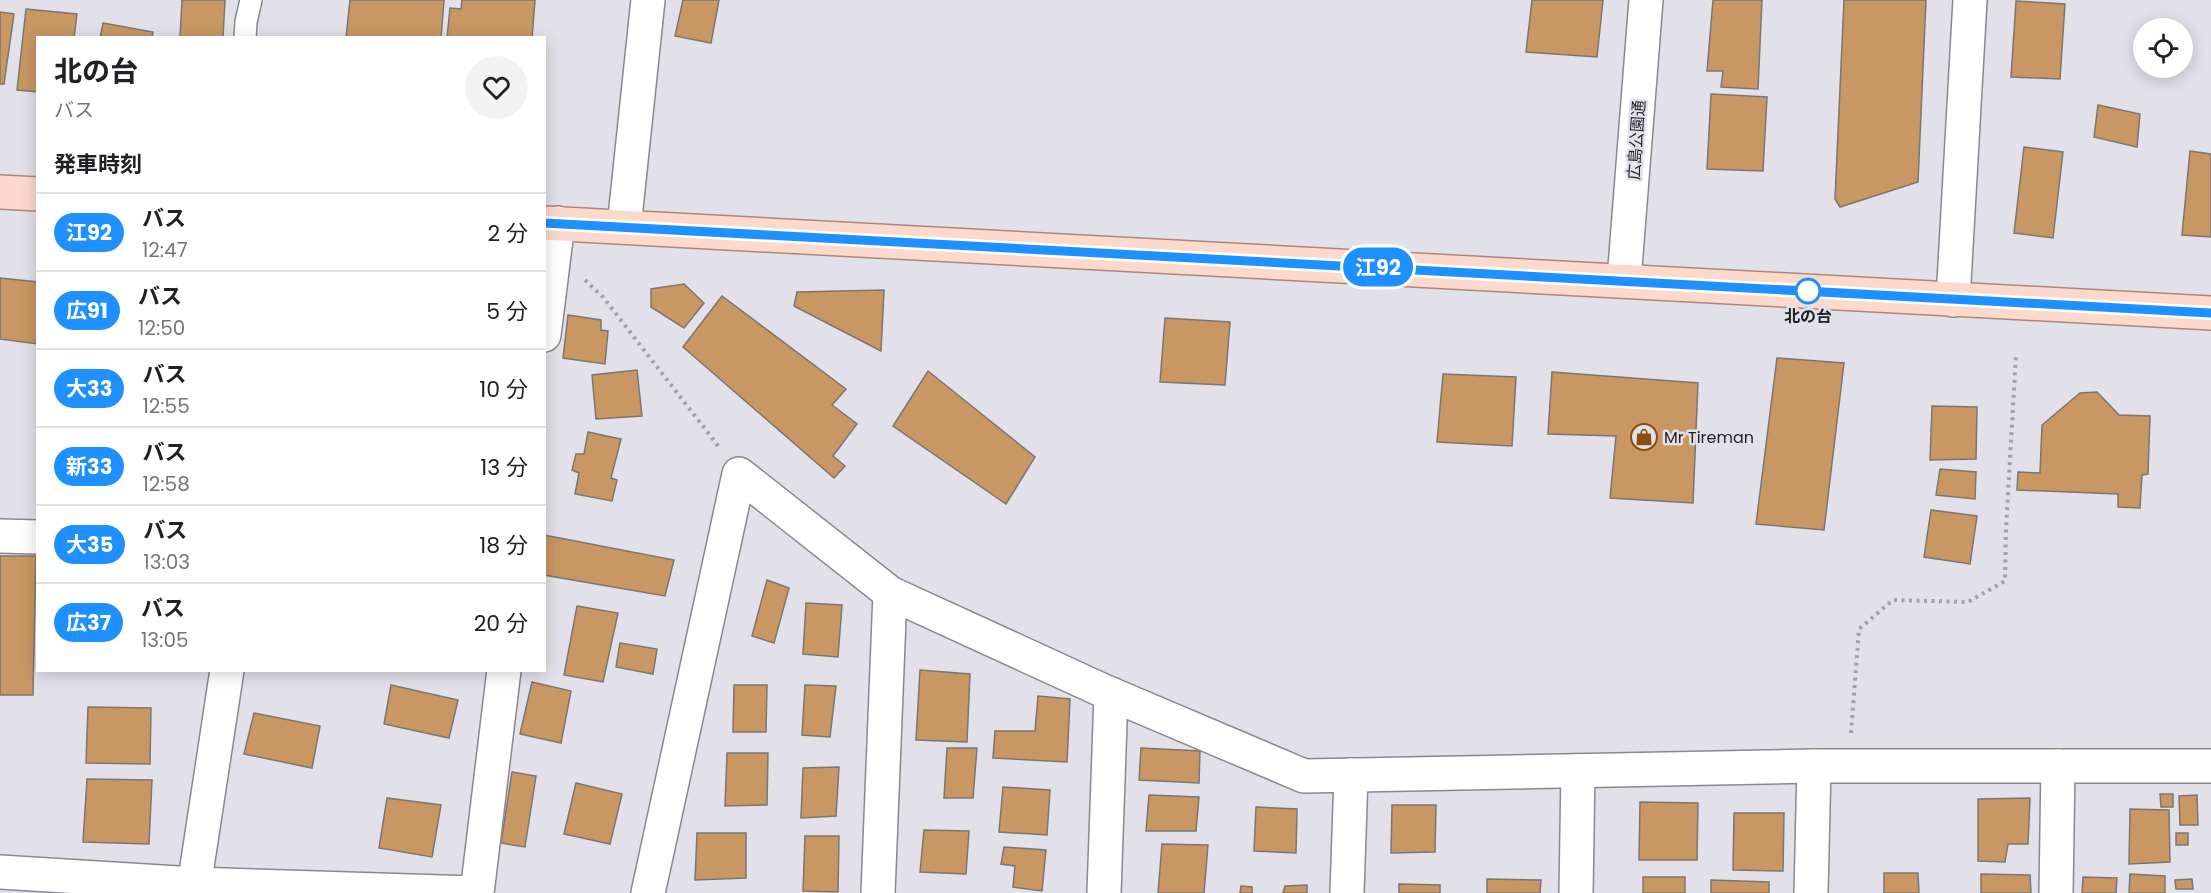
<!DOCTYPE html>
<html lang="ja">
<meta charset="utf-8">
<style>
:root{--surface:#fff;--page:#f2f2f2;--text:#202124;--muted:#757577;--line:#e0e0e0}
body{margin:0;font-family:Poppins,"Noto Sans JP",sans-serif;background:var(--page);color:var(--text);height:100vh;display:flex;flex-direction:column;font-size:22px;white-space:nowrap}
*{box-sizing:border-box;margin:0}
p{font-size:20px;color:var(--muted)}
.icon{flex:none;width:33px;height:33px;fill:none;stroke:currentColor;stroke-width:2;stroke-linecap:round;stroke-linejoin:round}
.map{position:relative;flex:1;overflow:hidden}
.drawer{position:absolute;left:36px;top:36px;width:510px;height:636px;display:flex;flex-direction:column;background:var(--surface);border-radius:0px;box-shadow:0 3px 15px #0003}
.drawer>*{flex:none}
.badge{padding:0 12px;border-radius:20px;font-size:21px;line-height:39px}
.tools{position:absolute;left:2133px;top:18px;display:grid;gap:12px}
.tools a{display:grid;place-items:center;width:60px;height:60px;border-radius:50%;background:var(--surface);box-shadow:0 3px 15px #0003;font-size:30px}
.map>.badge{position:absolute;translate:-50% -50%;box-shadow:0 0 0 3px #fff}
h2{padding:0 18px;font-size:22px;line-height:54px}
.round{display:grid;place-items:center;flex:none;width:63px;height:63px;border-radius:32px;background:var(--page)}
.head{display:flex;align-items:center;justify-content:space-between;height:102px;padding:0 18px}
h1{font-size:28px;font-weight:700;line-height:45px}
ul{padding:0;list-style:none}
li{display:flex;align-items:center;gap:18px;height:78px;padding:0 18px;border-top:2px solid var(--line)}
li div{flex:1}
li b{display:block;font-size:22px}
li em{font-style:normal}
li .badge{min-width:66px;font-weight:700;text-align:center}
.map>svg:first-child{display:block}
.building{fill:#c89764;stroke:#7c7670;stroke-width:1.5}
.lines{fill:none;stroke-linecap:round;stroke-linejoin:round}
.service-casing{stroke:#898890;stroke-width:24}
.minor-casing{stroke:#898890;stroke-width:36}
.tertiary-casing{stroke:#898890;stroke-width:36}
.primary-casing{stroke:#ad877b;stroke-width:36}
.path{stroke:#a3a2a9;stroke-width:4;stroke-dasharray:3 4.5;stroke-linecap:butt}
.service{stroke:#fff;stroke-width:21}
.minor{stroke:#fff;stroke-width:33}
.tertiary{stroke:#fff;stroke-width:33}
.primary{stroke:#fcd9cd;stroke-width:33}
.line-casing{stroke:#fff;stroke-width:14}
.line{stroke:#1e90ff;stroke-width:9}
.stop-dot{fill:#fff;stroke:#1e90ff;stroke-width:3}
.labels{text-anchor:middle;stroke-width:5;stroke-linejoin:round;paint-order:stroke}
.street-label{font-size:16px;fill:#1f1e21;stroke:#e2e0e9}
.stop-label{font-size:16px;font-weight:bold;fill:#1f1e21;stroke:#e2e0e9}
.poi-label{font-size:16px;fill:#1f1e21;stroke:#e2e0e9;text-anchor:start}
</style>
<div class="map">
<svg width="2211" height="893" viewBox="0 0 2211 893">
<rect width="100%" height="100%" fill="#e2e0e9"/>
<!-- building -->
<g class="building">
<polygon points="182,0 225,0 223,38 180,38"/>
<polygon points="350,0 444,0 441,38 346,38"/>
<polygon points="462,0 535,0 532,38 447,38 450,8 461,9"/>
<polygon points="683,0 719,0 711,43 675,36"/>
<polygon points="1532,0 1603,0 1597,57 1526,52"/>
<polygon points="1713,0 1762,0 1758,89 1721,87 1723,71 1707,71"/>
<polygon points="1844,0 1926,0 1918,182 1840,207 1835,199"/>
<polygon points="2016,1 2065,4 2060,79 2011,77"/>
<polygon points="26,9 77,14 74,38 38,38 38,92 17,90"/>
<polygon points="0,12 14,14 4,84 0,84"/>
<polygon points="103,23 153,32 152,38 100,38"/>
<polygon points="1711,94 1767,97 1763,171 1707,169"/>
<polygon points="2098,105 2140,114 2137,147 2094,137"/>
<polygon points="2024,147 2063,152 2053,238 2014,233"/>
<polygon points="2190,151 2211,154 2211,237 2182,235"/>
<polygon points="0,278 38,282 38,344 0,339"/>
<polygon points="684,284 704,303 684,328 651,307 651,289"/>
<polygon points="884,290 881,351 794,306 797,292"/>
<polygon points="722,296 846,389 832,405 857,424 833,456 845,466 834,478 683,347"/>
<polygon points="568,315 601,320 601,330 608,331 605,364 563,358"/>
<polygon points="1165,318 1230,322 1225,385 1160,382"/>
<polygon points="1777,358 1844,363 1824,530 1756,524"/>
<polygon points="637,370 642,416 596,419 592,375"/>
<polygon points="928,371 1035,457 1006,504 893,426"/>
<polygon points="1552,372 1698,383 1693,503 1610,498 1616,436 1548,434"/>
<polygon points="1443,374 1516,377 1512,446 1437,442"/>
<polygon points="2097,392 2119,415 2150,416 2148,474 2142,475 2140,508 2118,507 2118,494 2017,490 2018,472 2040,473 2042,425 2080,393"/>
<polygon points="1932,406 1977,407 1976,459 1930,460"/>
<polygon points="588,432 621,439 611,478 617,480 612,501 575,494 579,473 572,470 576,454 584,454"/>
<polygon points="1940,469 1976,472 1975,499 1936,495"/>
<polygon points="1931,510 1977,516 1970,564 1924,557"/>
<polygon points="544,535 674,560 665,596 544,575"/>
<polygon points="0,556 36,556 33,695 0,695"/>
<polygon points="767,580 789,588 774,643 752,636"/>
<polygon points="806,603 842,605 838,657 803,654"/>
<polygon points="577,606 618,613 603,682 564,675"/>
<polygon points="620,643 657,649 653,674 616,667"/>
<polygon points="920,670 970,674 967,742 916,740"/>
<polygon points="532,682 571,691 561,743 520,734"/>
<polygon points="391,685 458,700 449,738 384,724"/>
<polygon points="734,685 767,685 766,732 733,732"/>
<polygon points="805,685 836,686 830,737 802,735"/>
<polygon points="1038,696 1070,699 1067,762 993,758 995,731 1035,731"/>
<polygon points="88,707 151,708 150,764 86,763"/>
<polygon points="254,713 320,726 312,768 244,754"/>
<polygon points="947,748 977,748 973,798 944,798"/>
<polygon points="1141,748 1200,751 1199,783 1139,780"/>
<polygon points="727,753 768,753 767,805 725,806"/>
<polygon points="839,767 836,816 801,818 803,768"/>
<polygon points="512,772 536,776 525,847 501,843"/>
<polygon points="87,779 152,780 149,844 83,842"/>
<polygon points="576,783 622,794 610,844 564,834"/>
<polygon points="1003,787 1050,790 1047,835 999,832"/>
<polygon points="2160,794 2173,794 2173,807 2161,807"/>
<polygon points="1149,795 1199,797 1196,831 1146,831"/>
<polygon points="2197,795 2198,825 2180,825 2179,796"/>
<polygon points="387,798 441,805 432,857 379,848"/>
<polygon points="2030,798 2028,844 2008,844 2005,862 1978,861 1978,799"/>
<polygon points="1640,802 1698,803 1697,860 1639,860"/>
<polygon points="1392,805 1436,805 1435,852 1391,853"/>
<polygon points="1256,807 1297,809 1296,853 1254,851"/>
<polygon points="2130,809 2169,810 2170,862 2129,864"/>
<polygon points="1734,813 1784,813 1783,871 1733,870"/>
<polygon points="924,830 969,831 966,874 920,872"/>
<polygon points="697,833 746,833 746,878 695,880"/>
<rect x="2176" y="833" width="12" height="12"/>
<polygon points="805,836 839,836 838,892 803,891"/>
<polygon points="1162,844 1208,845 1204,893 1158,893"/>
<polygon points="1004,847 1046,850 1042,891 1013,887 1015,866 1001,864"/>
<polygon points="1884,873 1918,873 1919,893 1884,893"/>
<polygon points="1981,874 2030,875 2031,893 1981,893"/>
<polygon points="2130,874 2165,876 2165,893 2129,893"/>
<rect x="1643" y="877" width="42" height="16"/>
<polygon points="2083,877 2117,878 2116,893 2082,893"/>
<polygon points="1487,879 1541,880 1540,893 1487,893"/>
<polygon points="2192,879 2193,889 2176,889 2175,880"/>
<polygon points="1711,880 1769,882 1769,893 1711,893"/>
<polygon points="1399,884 1440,885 1440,893 1399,893"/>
<polygon points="1307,885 1307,893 1283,893 1285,886"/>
<polygon points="1241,886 1252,887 1252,893 1240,893"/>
</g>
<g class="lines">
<defs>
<polyline id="service" points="245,38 246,22 251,0"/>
<g id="minor">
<polyline points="624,227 648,0"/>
<polyline points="1953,300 1970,0"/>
<polyline points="544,335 558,223"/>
<polyline points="0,536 38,537"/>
<polyline points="0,872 194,884 474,893"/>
<polyline points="193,893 227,670"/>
<polyline points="477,893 504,670"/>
<polyline points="648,893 739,474 890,593 1106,692 1304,776 1814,766 2211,766"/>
<polyline points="878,893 890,593"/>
<polyline points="1104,893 1111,694"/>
<polyline points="1347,893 1351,775"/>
<polyline points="1576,893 1578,771"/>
<polyline points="1811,893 1814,766"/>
<polyline points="2056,893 2058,766"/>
</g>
<polyline id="tertiary" points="1624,280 1646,0"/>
<g id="primary">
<polyline points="0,192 38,194"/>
<polyline points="544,223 2211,313"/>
</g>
</defs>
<!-- service casing -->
<use href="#service" class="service-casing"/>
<!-- minor casing -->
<use href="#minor" class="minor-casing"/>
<!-- tertiary casing -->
<use href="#tertiary" class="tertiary-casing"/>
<!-- primary casing -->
<use href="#primary" class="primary-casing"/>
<!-- path -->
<g class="path">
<polyline points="585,280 603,297 719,447"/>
<polyline points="1851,733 1859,629 1893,600 1968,602 2005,581 2006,529 2016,354"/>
</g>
<!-- service -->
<use href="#service" class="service"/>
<!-- minor -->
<use href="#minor" class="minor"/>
<!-- tertiary -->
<use href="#tertiary" class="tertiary"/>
<!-- primary -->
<use href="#primary" class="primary"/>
</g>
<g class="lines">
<defs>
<polyline id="line" points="544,223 2211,313"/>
</defs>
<!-- line casing -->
<use href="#line" class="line-casing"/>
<!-- line -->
<use href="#line" class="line"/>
</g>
<!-- icons -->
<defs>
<symbol id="shop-ring" viewBox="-11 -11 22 22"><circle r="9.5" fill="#e2e0e9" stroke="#8b4e0e" stroke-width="1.5"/><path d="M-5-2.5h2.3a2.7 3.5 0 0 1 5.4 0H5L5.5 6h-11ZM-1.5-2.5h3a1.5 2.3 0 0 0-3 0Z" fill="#8b4e0e"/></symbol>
</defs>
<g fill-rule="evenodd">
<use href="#shop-ring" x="1629" y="422" width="30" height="30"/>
</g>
<!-- markers -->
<circle class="stop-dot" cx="1808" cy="291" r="12"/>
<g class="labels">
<!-- street labels -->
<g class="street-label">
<text transform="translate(1636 140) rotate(-86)" y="6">広島公園通</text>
</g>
<!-- stop labels -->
<g class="stop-label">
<text x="1808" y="322">北の台</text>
</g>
<!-- poi labels -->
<g class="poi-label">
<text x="1664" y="443">Mr Tireman</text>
</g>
</g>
</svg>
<div class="tools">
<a><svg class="icon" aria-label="locate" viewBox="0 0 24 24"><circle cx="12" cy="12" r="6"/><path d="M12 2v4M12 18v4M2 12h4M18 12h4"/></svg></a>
</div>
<b class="badge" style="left:1378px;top:267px;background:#1e90ff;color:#fff">江92</b>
<section class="drawer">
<div class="head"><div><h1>北の台</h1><p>バス</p></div><a class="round"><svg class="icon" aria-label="heart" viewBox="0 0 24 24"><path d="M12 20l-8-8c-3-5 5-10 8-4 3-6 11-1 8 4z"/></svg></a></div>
<h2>発車時刻</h2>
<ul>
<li><span class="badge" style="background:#1e90ff;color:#fff">江92</span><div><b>バス</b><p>12:47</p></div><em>2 分</em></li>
<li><span class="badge" style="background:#1e90ff;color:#fff">広91</span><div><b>バス</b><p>12:50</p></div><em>5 分</em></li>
<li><span class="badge" style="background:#1e90ff;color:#fff">大33</span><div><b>バス</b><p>12:55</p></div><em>10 分</em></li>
<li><span class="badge" style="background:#1e90ff;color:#fff">新33</span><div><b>バス</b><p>12:58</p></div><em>13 分</em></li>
<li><span class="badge" style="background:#1e90ff;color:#fff">大35</span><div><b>バス</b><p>13:03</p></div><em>18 分</em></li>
<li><span class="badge" style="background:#1e90ff;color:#fff">広37</span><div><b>バス</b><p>13:05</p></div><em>20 分</em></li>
</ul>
</section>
</div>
